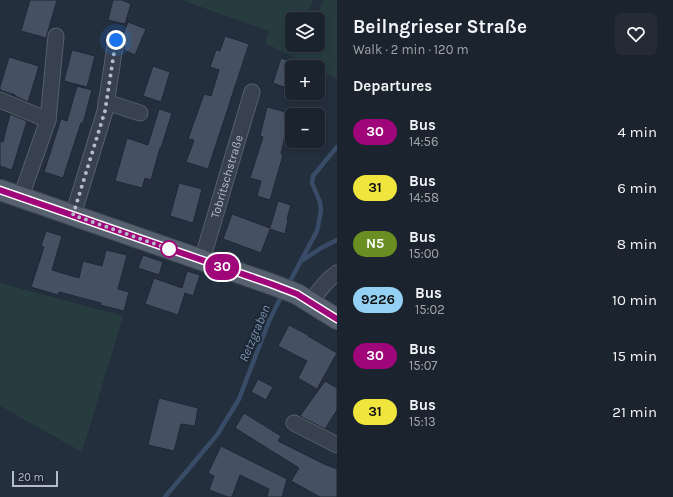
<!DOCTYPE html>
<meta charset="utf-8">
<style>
:root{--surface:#1b232e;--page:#242b36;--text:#f1f3f6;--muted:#a0a4aa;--line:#39404a}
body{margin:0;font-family:Karla,sans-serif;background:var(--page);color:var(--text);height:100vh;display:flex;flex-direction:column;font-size:15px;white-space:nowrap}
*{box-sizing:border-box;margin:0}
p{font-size:13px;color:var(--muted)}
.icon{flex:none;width:22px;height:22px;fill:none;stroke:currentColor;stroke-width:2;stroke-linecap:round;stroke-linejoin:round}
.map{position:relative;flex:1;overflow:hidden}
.drawer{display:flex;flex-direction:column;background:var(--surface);width:336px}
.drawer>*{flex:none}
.badge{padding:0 8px;border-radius:13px;font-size:14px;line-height:26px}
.fabs{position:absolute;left:285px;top:12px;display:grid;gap:8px}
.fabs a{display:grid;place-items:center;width:40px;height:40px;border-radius:6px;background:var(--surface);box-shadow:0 2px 6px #0003,0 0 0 1px var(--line);font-size:20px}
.scale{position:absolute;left:12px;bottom:10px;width:46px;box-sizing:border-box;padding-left:4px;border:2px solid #b4bcc9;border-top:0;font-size:11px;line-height:14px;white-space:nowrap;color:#b4bcc9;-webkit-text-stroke:3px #1d2633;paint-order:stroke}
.you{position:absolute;width:20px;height:20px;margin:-10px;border:3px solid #fff;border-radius:50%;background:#1a73e8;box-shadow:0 0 0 6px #1a73e833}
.map>.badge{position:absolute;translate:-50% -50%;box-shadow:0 0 0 2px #fff}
h2{padding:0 16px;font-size:15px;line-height:36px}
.round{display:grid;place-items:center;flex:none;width:42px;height:42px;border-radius:6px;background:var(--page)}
.head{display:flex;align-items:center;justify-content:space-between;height:68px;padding:0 16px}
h1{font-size:19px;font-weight:700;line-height:30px}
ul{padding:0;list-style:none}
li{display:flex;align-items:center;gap:12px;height:56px;padding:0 16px}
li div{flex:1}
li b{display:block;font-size:15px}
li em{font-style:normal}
li .badge{min-width:44px;font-weight:700;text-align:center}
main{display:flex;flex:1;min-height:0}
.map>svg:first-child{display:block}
.green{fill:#263c3f}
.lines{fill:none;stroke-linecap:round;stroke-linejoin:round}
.stream{stroke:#394c67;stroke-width:4.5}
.building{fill:#455162;stroke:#1f2835}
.minor-casing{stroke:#565f6c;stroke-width:17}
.major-casing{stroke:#414a57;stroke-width:22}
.minor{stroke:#38414e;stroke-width:15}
.major{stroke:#56606e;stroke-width:20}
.line-casing{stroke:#fff;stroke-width:9}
.line{stroke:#9e067a;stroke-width:6}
.walk{stroke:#b4bcc9;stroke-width:4;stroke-dasharray:0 7.2}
.stop-dot{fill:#fff;stroke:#9e067a;stroke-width:2}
.labels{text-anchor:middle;stroke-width:4;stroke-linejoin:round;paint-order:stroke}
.street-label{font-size:12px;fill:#b4bcc9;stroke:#1d2633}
.water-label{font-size:13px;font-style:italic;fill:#7c92b1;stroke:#1d2633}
</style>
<main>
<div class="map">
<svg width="337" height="497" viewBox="0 0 337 497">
<rect width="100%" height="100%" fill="#242f3e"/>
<!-- green -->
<g class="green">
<polygon points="181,0 313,0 304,19 292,19 292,45 318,45 318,19 314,19 324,0 337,0 337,79 318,69 318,67 313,67 265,43 269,31"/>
<polygon points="0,283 123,316 82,452 0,406"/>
</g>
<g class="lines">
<!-- stream -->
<g class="stream">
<polyline points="300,262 321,248 337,240"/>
<polyline points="288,285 317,231 321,211 320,202 312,183 313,176 337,147"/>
<polyline points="165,497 217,435 239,399 269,321 283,293"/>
</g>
</g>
<!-- building -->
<g class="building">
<polygon points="30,0 57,0 46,38 21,31"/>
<polygon points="113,0 122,0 131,4 125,24 108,20"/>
<polygon points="128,22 146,29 135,55 124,50 125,41 124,37 123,35"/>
<polygon points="225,36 249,44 208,169 186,162 194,140 188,139 204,94 211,96 219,70 210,67 216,50 220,51"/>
<polygon points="72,50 95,56 87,87 64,81"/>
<polygon points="9,57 39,66 28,102 15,96 15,95 0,90 0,87"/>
<polygon points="281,58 292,62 292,90 273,83"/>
<polygon points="153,66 170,72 161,102 143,96"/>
<polygon points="77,86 92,90 83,123 81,123 79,129 63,178 44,172 61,119 67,121"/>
<polygon points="267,107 290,113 281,154 283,155 270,200 257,196 261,181 250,178 263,137 260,136"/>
<polygon points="159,109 172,113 161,148 160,148 151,180 145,178 142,188 115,181 127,138 148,145"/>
<polygon points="10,114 27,121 12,170 0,166 0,141 3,142"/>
<polygon points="179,183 202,189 193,223 170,216"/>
<polygon points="278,201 291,205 287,219 288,220 285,234 270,229 261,253 223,239 232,214 270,228"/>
<polygon points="46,231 62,236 52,270 79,278 83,261 102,266 106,250 127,255 118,289 129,292 124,311 100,305 101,303 59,292 58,295 31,287 44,247 41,246"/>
<polygon points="143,255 163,262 159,275 138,268"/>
<polygon points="187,271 200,275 193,296 185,293 178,315 145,304 154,278 182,288"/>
<polygon points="289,325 308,335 308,336 337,353 317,389 298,378 307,361 278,346"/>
<polygon points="258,379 273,387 266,400 251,392"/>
<polygon points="325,381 337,388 337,410 325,429 300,416"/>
<polygon points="159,398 198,408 195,426 181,424 174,451 148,445"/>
<polygon points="244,413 281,436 278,441 324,464 337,469 337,497 320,497 291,481 299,468 235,428"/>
<polygon points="221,446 287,479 282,497 267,497 269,489 240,475 232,497 228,497 209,490 214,476 208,473"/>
</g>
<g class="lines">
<defs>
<g id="minor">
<polyline points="0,100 48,120"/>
<polyline points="106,102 140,113"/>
<polyline points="21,197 48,120 56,36"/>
<polyline points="73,215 105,111 116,40"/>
<path id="s1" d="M202,260l50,-168"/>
<path d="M311,303c7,-12 14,-22 26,-30"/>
<polyline points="294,423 337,445"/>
</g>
<polyline id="major" points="0,190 271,284 297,294 337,319"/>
</defs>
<!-- minor casing -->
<use href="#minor" class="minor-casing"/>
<!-- major casing -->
<use href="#major" class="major-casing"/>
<!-- minor -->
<use href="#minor" class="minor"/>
<!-- major -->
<use href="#major" class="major"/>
</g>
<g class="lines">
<defs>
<polyline id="line" points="0,190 271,284 297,294 337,319"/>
</defs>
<!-- line casing -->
<use href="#line" class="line-casing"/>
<!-- line -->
<use href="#line" class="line"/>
<!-- walk -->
<polyline class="walk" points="116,40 105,111 73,215 169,249"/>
</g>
<!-- markers -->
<circle class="stop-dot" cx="169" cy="249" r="8"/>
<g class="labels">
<!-- street labels -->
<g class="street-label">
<text dy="4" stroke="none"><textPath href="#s1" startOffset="87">Tobritschstraße</textPath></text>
</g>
<!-- water labels -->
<g class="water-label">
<text transform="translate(254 333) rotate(-67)" y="5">Retzgraben</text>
</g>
</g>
</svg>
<div class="fabs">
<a><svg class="icon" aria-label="layers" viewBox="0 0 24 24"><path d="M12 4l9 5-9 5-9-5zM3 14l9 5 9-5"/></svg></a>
<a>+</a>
<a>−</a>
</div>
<div class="scale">20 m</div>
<div class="you" style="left:116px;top:40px"></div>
<b class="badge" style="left:222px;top:267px;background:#9e067a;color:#fff">30</b>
</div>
<section class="drawer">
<div class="head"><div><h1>Beilngrieser Straße</h1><p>Walk · 2 min · 120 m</p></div><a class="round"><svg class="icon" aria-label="heart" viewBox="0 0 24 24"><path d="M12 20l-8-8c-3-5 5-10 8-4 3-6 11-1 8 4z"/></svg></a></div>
<h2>Departures</h2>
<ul>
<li><span class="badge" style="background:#9e067a;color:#fff">30</span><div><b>Bus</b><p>14:56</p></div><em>4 min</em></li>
<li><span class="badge" style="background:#efe53d;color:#111">31</span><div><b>Bus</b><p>14:58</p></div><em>6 min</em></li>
<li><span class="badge" style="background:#6b8e23;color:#fff">N5</span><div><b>Bus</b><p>15:00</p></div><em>8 min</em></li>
<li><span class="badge" style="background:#93d0f4;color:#111">9226</span><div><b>Bus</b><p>15:02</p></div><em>10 min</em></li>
<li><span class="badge" style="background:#9e067a;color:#fff">30</span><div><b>Bus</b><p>15:07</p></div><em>15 min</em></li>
<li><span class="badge" style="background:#efe53d;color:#111">31</span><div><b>Bus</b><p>15:13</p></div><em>21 min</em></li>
</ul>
</section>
</main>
